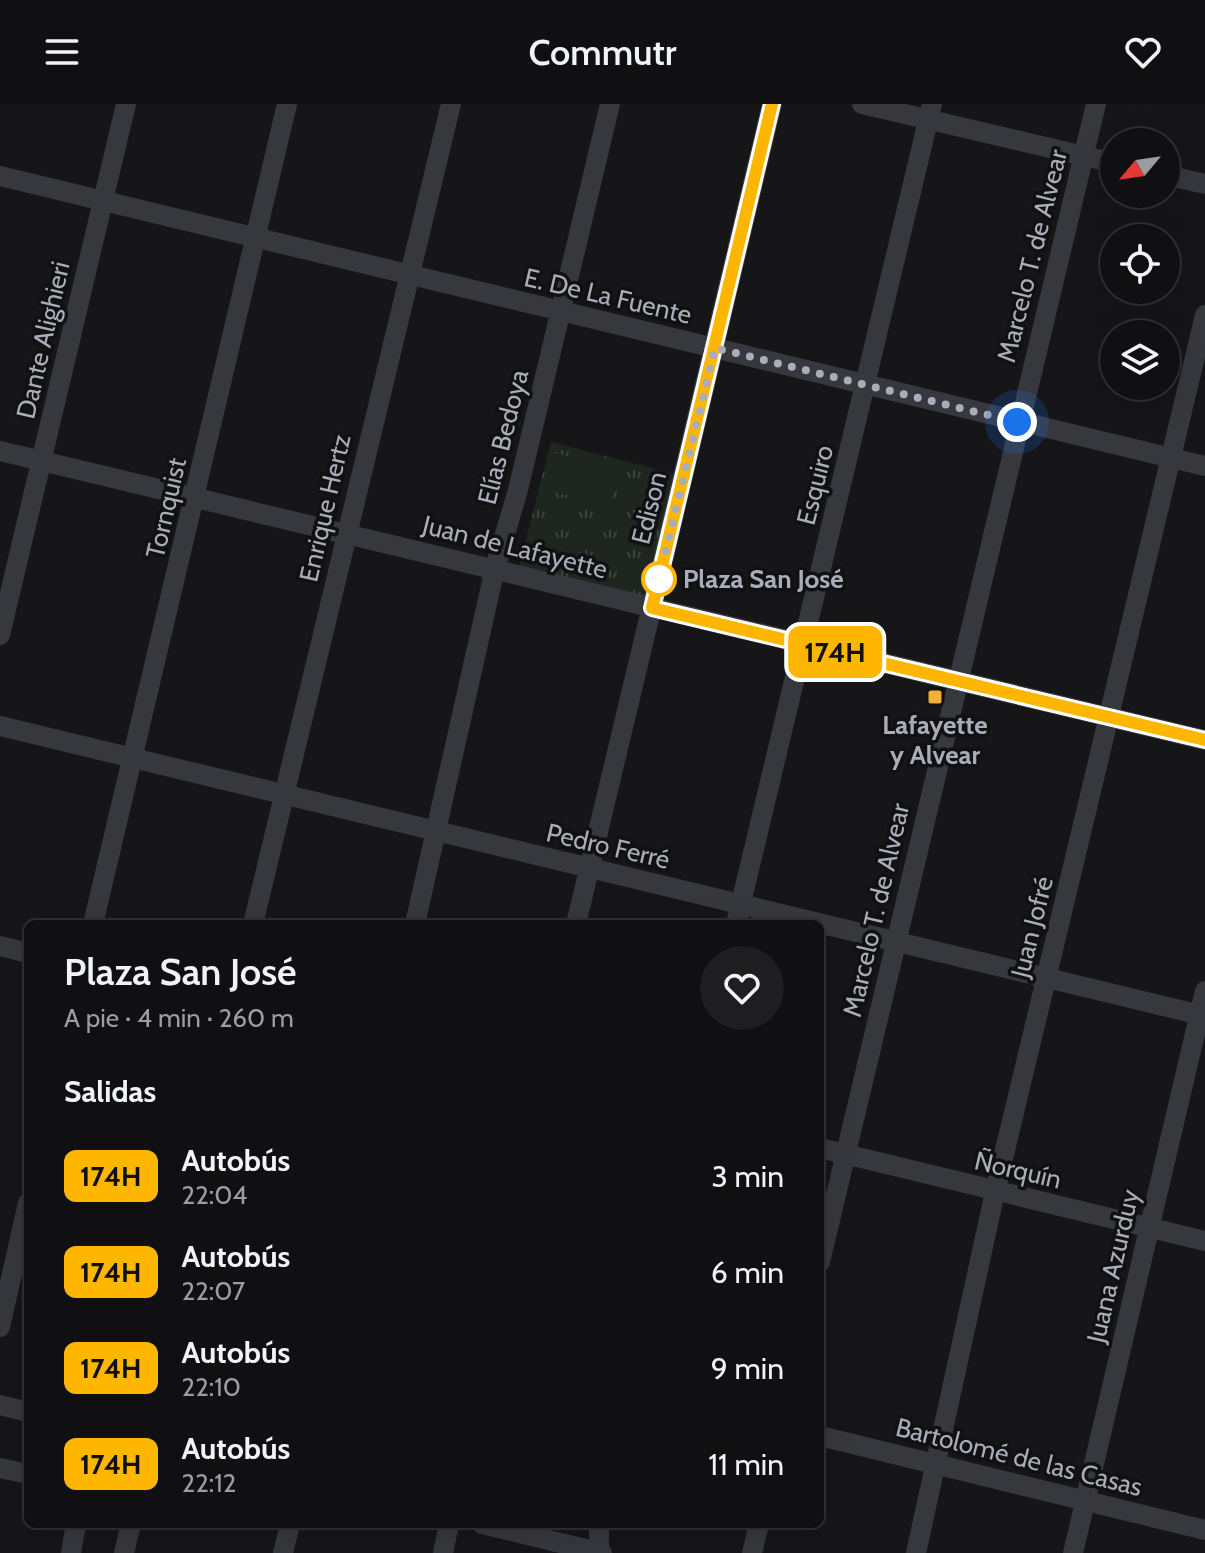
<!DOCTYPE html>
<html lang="es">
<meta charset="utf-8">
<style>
:root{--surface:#101012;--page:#1e1e20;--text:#f1f3f6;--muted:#9c9d9f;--line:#303032}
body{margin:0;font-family:Cabin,sans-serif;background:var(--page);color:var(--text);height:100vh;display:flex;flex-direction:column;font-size:30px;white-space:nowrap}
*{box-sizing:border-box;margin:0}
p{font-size:26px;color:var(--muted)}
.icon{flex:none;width:44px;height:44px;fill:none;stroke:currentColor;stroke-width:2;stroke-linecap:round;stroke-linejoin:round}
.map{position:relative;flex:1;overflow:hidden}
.sheet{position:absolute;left:24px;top:816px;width:800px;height:608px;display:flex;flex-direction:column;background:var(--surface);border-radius:12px;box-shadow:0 8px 32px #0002,0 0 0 2px var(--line)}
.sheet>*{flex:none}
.badge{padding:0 16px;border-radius:12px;font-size:28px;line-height:52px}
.needle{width:52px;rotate:241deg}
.controls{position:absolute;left:1100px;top:24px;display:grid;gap:16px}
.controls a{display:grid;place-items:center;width:80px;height:80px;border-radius:50%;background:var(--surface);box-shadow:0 8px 32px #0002,0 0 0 2px var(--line);font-size:40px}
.you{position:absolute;width:40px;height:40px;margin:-20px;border:6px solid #fff;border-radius:50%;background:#1a73e8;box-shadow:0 0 0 12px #1a73e833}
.map>.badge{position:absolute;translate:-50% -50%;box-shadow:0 0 0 4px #fff}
h2{padding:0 40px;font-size:30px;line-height:72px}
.round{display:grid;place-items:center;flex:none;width:84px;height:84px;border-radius:42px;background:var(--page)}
.overview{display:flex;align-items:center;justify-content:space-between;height:136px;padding:0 40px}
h1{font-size:38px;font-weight:600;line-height:60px}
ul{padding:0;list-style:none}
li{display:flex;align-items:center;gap:24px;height:96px;padding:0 40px}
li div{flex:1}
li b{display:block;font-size:30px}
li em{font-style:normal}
li .badge{min-width:88px;font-weight:700;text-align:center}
header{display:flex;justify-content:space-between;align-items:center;height:104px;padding:0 40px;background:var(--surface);font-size:36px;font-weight:600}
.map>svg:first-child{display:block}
.grass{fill:url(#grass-tufts)}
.garden{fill:#1e261f}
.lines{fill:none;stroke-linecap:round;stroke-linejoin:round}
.minor{stroke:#37383d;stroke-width:20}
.line-casing{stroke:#fff;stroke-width:18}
.line{stroke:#feb600;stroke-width:12}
.walk{stroke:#a8adb8;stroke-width:8;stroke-dasharray:0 14.4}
.stop-dot{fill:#fff;stroke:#feb600;stroke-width:4}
.poi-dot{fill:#f2b134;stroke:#111113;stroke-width:3}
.labels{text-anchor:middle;stroke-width:7;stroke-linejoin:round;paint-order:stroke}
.street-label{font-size:26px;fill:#a8adb8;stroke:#111113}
.stop-label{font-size:26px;font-weight:bold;fill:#a8adb8;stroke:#111113;text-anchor:start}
.poi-label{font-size:26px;font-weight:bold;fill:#a8adb8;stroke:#111113}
</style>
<header><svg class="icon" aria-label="menu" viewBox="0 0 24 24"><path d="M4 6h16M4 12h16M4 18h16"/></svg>Commutr<svg class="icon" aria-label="heart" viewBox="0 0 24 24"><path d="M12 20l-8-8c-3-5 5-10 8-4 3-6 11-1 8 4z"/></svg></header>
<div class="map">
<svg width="1205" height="1449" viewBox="0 0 1205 1449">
<defs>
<pattern id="grass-tufts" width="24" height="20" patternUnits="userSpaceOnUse" patternTransform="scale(2)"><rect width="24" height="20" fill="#1e261f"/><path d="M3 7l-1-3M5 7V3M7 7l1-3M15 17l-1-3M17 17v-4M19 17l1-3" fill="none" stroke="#3c433d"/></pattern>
</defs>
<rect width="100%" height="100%" fill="#161618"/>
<!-- grass -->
<polygon class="grass" points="551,338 679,371 647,496 519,463"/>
<!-- garden -->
<polygon class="garden" points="554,349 617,363 609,401 545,386"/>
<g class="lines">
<!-- minor -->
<g class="minor">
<polyline points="862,0 1114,59"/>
<polyline points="1166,71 1205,80"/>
<polyline points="0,72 1205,362"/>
<polyline points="0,347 1205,636"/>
<polyline points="0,531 126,0"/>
<polyline points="0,622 1205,912"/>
<polyline points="93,820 287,0"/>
<polyline points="253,820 451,0"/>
<polyline points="415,820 495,464 518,386 610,0"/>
<polyline points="576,820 772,0"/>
<polyline points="736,820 932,0"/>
<polyline points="0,842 28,849"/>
<polyline points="820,1044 1205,1137"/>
<polyline points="820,1158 1096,0"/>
<polyline points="0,1223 28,1099"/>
<polyline points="0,1301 28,1308"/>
<polyline points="820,1332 1205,1426"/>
<polyline points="0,1364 28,1370"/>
<polyline points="482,1420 602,1449"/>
<polyline points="71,1449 76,1420"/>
<polyline points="124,1449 131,1420"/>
<polyline points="283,1449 290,1420"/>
<polyline points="443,1449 449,1420"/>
<polyline points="599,1449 599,1420"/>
<polyline points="752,1449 759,1420"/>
<polyline points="916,1449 995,1088 1205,211"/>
<polyline points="1073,1449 1205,887"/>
</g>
</g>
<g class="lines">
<defs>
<polyline id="line" points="772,0 652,504 1205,636"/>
</defs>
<!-- line casing -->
<use href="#line" class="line-casing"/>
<!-- line -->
<use href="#line" class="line"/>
<!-- walk -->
<polyline class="walk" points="659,475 715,244 1017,318"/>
</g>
<!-- markers -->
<circle class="stop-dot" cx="659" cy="475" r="16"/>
<rect class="poi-dot" x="927" y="585" width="16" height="16" rx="4"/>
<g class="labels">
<!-- street labels -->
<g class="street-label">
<text transform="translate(1032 152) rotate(-76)" y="9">Marcelo T. de Alvear</text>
<text transform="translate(608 192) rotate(13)" y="9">E. De La Fuente</text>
<text transform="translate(43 236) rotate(-77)" y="9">Dante Alighieri</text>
<text transform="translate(503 333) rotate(-76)" y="9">Elías Bedoya</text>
<text transform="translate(815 381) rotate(-76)" y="9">Esquiro</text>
<text transform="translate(166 404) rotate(-77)" y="9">Tornquist</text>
<text transform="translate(325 404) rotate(-77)" y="9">Enrique Hertz</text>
<text transform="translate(649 404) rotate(-76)" y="9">Edison</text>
<text transform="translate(515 443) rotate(14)" y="9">Juan de Lafayette</text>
<text transform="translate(608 742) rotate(13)" y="9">Pedro Ferré</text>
<text transform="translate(876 806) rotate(-77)" y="9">Marcelo T. de Alvear</text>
<text transform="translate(1032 823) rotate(-76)" y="9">Juan Jofré</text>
<text transform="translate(1018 1066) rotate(13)" y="9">Ñorquín</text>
<text transform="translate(1113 1162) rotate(-77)" y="9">Juana Azurduy</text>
<text transform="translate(1019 1353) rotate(14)" y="9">Bartolomé de las Casas</text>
</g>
<!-- stop labels -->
<g class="stop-label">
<text x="683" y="484">Plaza San José</text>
</g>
<!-- poi labels -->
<g class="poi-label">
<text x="935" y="630">Lafayette<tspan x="935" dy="30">y Alvear</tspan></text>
</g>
</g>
</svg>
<div class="controls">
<a><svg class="needle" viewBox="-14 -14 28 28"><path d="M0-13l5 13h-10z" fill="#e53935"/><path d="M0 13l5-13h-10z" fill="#9c9d9f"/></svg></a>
<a><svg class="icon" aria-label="locate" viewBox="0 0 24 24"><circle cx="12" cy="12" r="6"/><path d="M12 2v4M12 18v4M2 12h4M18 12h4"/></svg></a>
<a><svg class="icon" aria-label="layers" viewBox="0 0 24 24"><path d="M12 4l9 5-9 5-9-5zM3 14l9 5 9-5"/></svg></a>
</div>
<div class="you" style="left:1017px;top:318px"></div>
<b class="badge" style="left:835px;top:548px;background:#feb600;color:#111">174H</b>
<section class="sheet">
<div class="overview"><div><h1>Plaza San José</h1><p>A pie · 4 min · 260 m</p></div><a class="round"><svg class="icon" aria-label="heart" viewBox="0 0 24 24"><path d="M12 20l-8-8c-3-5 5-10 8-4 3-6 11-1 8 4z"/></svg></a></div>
<h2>Salidas</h2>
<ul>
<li><span class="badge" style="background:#feb600;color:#111">174H</span><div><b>Autobús</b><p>22:04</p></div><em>3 min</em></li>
<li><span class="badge" style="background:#feb600;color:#111">174H</span><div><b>Autobús</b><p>22:07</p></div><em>6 min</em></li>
<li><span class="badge" style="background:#feb600;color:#111">174H</span><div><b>Autobús</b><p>22:10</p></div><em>9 min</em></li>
<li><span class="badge" style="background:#feb600;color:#111">174H</span><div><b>Autobús</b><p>22:12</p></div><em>11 min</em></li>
</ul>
</section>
</div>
